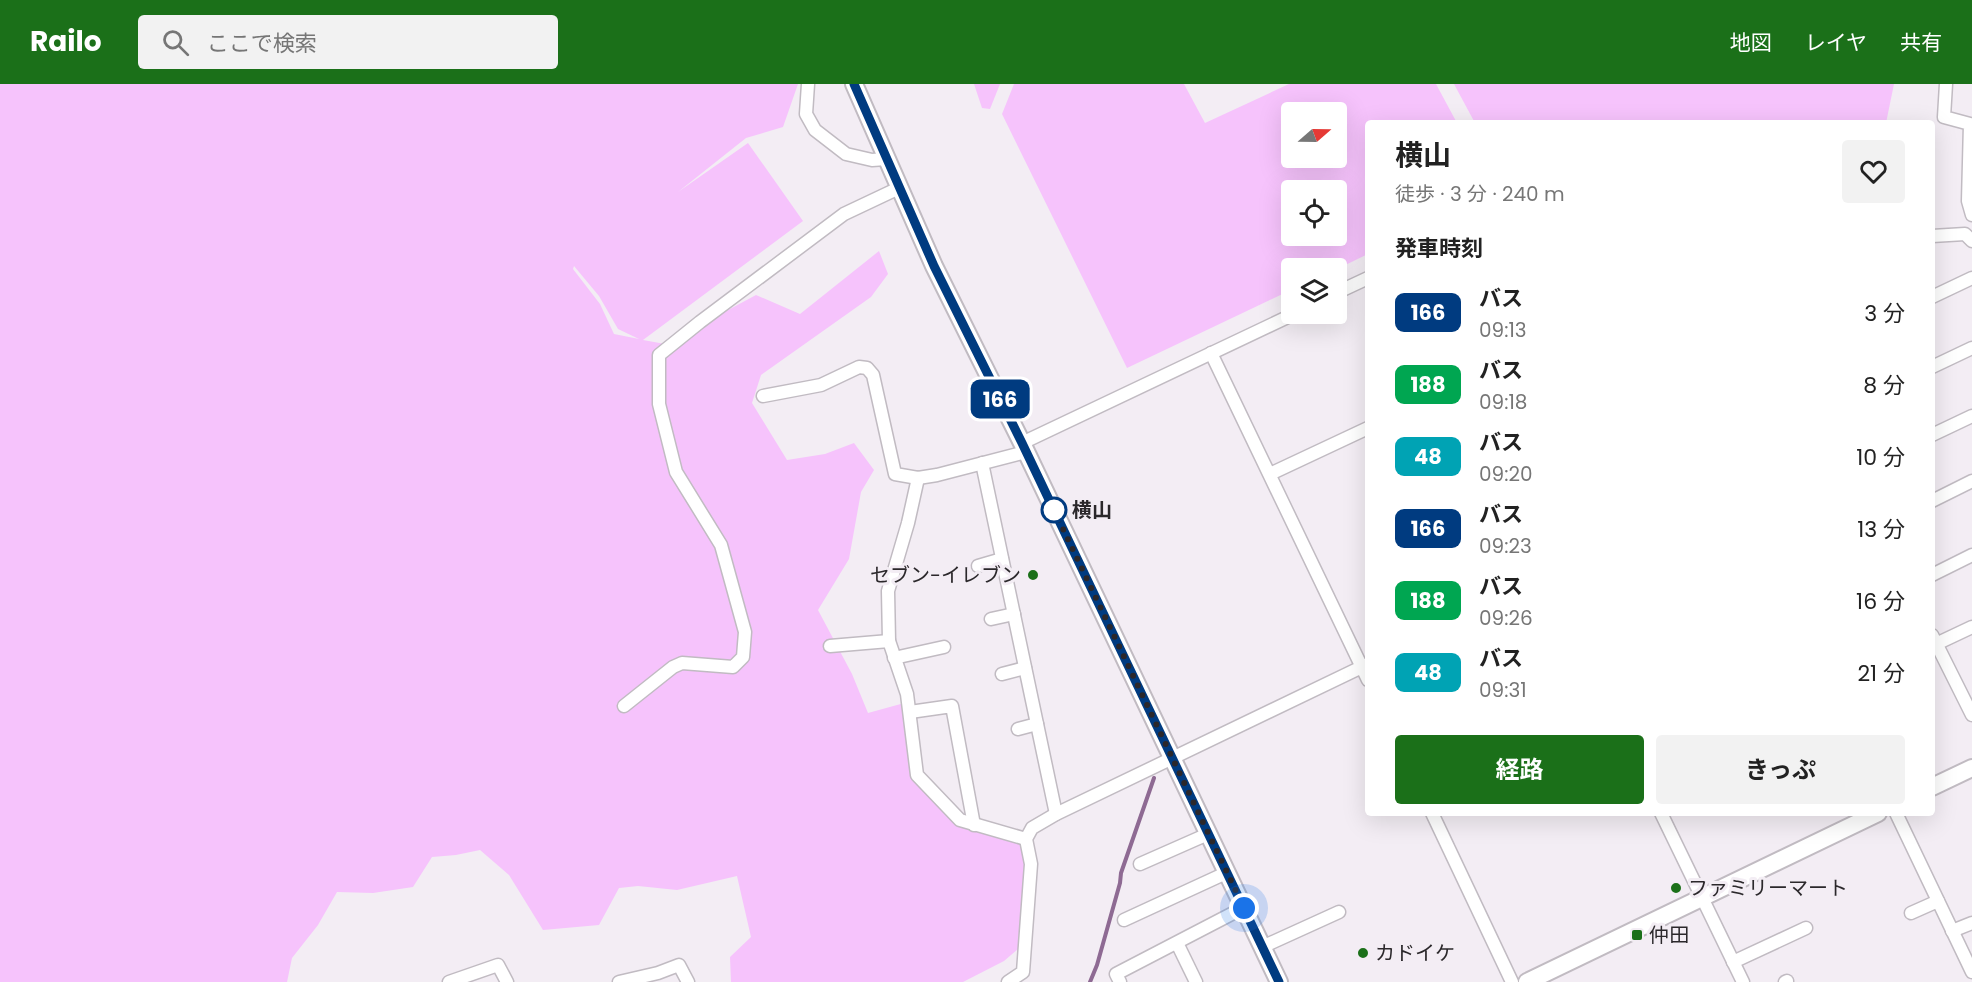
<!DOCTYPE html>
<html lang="ja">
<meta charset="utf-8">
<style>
:root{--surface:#fff;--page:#f2f2f2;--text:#222;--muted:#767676;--accent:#1b7019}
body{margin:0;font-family:Poppins,"Noto Sans JP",sans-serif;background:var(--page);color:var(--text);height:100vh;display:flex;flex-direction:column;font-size:22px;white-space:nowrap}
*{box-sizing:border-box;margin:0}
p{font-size:20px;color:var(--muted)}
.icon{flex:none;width:33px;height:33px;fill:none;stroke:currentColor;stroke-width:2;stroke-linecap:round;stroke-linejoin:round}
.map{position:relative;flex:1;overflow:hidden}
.panel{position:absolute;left:1365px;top:36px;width:570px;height:696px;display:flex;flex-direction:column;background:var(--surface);border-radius:6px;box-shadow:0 6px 24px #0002}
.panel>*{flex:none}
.badge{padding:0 12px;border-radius:9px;font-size:21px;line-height:39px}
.needle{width:39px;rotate:70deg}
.controls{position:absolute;left:1281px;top:18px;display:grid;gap:12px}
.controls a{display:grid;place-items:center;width:66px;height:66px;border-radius:6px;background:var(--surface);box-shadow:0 6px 24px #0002;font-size:30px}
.you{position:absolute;width:30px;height:30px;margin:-15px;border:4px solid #fff;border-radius:50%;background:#1a73e8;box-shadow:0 0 0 9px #1a73e833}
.map>.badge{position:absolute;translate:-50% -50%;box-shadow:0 0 0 3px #fff}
h2{padding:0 30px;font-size:22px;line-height:54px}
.round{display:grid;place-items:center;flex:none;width:63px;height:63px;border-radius:6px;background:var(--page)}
.head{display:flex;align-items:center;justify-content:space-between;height:102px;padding:0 30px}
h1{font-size:28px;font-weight:700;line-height:45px}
.primary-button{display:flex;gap:12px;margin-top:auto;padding:12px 30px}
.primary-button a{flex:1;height:69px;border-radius:6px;background:var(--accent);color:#fff;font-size:24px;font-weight:700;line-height:69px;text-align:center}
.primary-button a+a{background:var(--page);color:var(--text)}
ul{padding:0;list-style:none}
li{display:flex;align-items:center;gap:18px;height:72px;padding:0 30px}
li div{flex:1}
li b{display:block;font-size:22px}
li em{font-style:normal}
li .badge{min-width:66px;font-weight:700;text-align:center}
header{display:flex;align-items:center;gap:36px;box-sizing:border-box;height:84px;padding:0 30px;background:var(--accent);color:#fff}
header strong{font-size:28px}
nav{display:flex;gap:33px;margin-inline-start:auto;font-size:21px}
.search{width:420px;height:54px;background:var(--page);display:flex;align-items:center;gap:15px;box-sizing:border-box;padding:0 21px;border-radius:6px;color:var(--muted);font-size:22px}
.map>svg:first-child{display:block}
.green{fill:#f6c3fc;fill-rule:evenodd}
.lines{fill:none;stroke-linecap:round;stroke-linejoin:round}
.stream{stroke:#8e6a93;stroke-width:4}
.street-casing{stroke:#c1bbc2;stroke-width:15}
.secondary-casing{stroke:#c1bbc2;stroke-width:20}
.street{stroke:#fff;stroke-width:12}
.secondary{stroke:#fff;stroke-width:16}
.line-casing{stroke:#fff;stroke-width:14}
.line{stroke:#003b80;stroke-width:9}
.walk{stroke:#2b282b;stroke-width:6;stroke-dasharray:0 10.8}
.stop-dot{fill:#fff;stroke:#003b80;stroke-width:3}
.poi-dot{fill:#1b7019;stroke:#f3edf4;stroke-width:2}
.labels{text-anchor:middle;stroke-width:6;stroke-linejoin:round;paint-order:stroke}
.stop-label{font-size:20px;font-weight:bold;fill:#2b282b;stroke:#f3edf4;text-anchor:start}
.poi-label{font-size:20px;fill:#2b282b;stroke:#f3edf4;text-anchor:start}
</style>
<header>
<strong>Railo</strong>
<div class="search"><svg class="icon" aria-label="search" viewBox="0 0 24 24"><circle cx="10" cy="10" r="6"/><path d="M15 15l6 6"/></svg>ここで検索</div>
<nav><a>地図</a><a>レイヤ</a><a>共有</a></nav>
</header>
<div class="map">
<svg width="1972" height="898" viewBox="0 0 1972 898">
<rect width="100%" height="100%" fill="#f3edf4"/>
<!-- green -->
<g class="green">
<path d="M0,0h798l-15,43 -37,11 -68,54 70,-49 55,78 -160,119 22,4 91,-49 44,19 79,-63 9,23 -17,23 -110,78 -9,28 35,57 38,-6 29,-11 20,27 -13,22 -12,67 -31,51 34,64 16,39 40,-11 8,78 30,36 26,15 54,8 -2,105 -20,17 -41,21h-232l-1,-25 21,-20 -14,-61 -60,14 -39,-4 -19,2 -20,37 -56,5 -34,-55 -29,-25 -24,5 -24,2 -19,30 -40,6 -36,-1 -19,33 -26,33 -5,24h-287zM574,182l25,30 19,33 21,10 -25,-5 -14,-30 -27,-35z"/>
<polygon points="974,0 1000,0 990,25 982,24"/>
<path d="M1014,0h170l21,39 84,-39h147l21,39h-89v131l-31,15 -45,-1 -1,22 -164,78 -125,-254zM1336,28v46h-44v-46zM1336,106v46h-44v-46z"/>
<polygon points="1454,0 1894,0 1886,39 1475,39"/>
</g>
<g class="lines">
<!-- stream -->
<polyline class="stream" points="1090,898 1097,881 1120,799 1121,789 1154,694"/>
<defs>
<g id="street">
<polyline points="808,0 806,30 815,46 846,70 872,76 886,75"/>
<polyline points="1946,0 1944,33 1970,40 1968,117 1972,131"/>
<polyline points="1932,152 1965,150 1972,157"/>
<polyline points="1336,209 1368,194"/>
<polyline points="1932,213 1972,194"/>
<polyline points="1211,269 1368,596"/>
<polyline points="1932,283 1972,264"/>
<polyline points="763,312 821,301 859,283 867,284 873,291 895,390 918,394 937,391 1026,368"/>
<polyline points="1932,351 1972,332"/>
<polyline points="1022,359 1294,230"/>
<polyline points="982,379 1056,730"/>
<polyline points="1270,390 1368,344"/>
<polyline points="918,394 908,439 888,507 889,557 907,610 917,691 960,736 1026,755"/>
<polyline points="1932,417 1972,397"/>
<polyline points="978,482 1002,475"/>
<polyline points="1932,491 1972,471"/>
<polyline points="991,535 1014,530"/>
<polyline points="1932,551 1972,631"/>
<polyline points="1936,560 1972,543"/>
<polyline points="830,562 889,557"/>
<polyline points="894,574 944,563"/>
<polyline points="1002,590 1025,584"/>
<polyline points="624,622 673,583 682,579 733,583 743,573 745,548 721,461 676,388 659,320 659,271 700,238 844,130 899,104"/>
<polyline points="910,628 952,622 974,741"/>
<polyline points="1018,645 1037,640"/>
<polyline points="1432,729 1512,898"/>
<polyline points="1661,729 1743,898"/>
<polyline points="1896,729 1972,888"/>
<polyline points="1140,780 1208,750"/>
<polyline points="1911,829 1938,817"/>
<polyline points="1124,836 1226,789"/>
<polyline points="1952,847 1972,839"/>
<polyline points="1177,859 1196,898"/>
<polyline points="1262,863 1339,828"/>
<polyline points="1733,878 1806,844"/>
<polyline points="449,898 498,881 507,898"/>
<polyline points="619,898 658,889 679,881 688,898"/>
<polyline points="1008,898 1023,888 1031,780 1026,755 1032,744 1056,730 1368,580"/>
<polyline points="1120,898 1116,890 1243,824"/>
<polyline points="1785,898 1787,897"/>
</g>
<g id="secondary">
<polyline points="854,0 934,182 1022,359 1279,898"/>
<polyline points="1932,703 1972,684"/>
<polyline points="1527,898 1878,729"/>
</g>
</defs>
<!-- street casing -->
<use href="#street" class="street-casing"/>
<!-- secondary casing -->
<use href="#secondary" class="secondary-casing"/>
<!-- street -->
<use href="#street" class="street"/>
<!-- secondary -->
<use href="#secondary" class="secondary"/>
</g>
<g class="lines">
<defs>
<polyline id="line" points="854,0 934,182 1022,359 1279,898"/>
</defs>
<!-- line casing -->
<use href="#line" class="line-casing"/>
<!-- line -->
<use href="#line" class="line"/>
<!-- walk -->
<polyline class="walk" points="1054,426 1244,824"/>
</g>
<!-- markers -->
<circle class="stop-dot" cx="1054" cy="426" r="12"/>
<g class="poi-dot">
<circle cx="1033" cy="491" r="6"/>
<circle cx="1676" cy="804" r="6"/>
<rect x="1631" y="845" width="12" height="12" rx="3"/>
<circle cx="1363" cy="869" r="6"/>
</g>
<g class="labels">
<!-- stop labels -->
<g class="stop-label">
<text x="1072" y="433">横山</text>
</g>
<!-- poi labels -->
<g class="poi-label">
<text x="1021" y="498" text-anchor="end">セブン-イレブン</text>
<text x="1688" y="811">ファミリーマート</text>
<text x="1649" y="858">仲田</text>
<text x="1375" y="876">カドイケ</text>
</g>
</g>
</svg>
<div class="controls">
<a><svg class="needle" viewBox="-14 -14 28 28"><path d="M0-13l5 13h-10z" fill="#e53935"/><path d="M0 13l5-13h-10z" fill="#767676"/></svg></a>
<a><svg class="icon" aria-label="locate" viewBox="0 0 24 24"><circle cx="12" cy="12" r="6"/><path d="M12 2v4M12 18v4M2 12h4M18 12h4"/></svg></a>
<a><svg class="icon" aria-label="layers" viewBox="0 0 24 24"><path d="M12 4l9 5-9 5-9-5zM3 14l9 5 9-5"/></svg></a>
</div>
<div class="you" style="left:1244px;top:824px"></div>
<b class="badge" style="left:1000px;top:315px;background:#003b80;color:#fff">166</b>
<section class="panel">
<div class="head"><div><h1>横山</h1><p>徒歩 · 3 分 · 240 m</p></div><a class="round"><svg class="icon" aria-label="heart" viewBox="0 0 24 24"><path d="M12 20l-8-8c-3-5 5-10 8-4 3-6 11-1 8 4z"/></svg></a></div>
<h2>発車時刻</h2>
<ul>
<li><span class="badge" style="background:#003b80;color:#fff">166</span><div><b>バス</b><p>09:13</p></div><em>3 分</em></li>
<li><span class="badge" style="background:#00a651;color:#fff">188</span><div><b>バス</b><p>09:18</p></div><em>8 分</em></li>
<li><span class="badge" style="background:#00a3b4;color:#fff">48</span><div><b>バス</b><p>09:20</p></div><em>10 分</em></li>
<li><span class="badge" style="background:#003b80;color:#fff">166</span><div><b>バス</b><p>09:23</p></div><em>13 分</em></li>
<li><span class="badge" style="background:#00a651;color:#fff">188</span><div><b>バス</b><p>09:26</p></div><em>16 分</em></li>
<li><span class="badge" style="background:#00a3b4;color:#fff">48</span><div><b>バス</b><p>09:31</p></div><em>21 分</em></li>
</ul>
<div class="primary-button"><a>経路</a><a>きっぷ</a></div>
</section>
</div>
